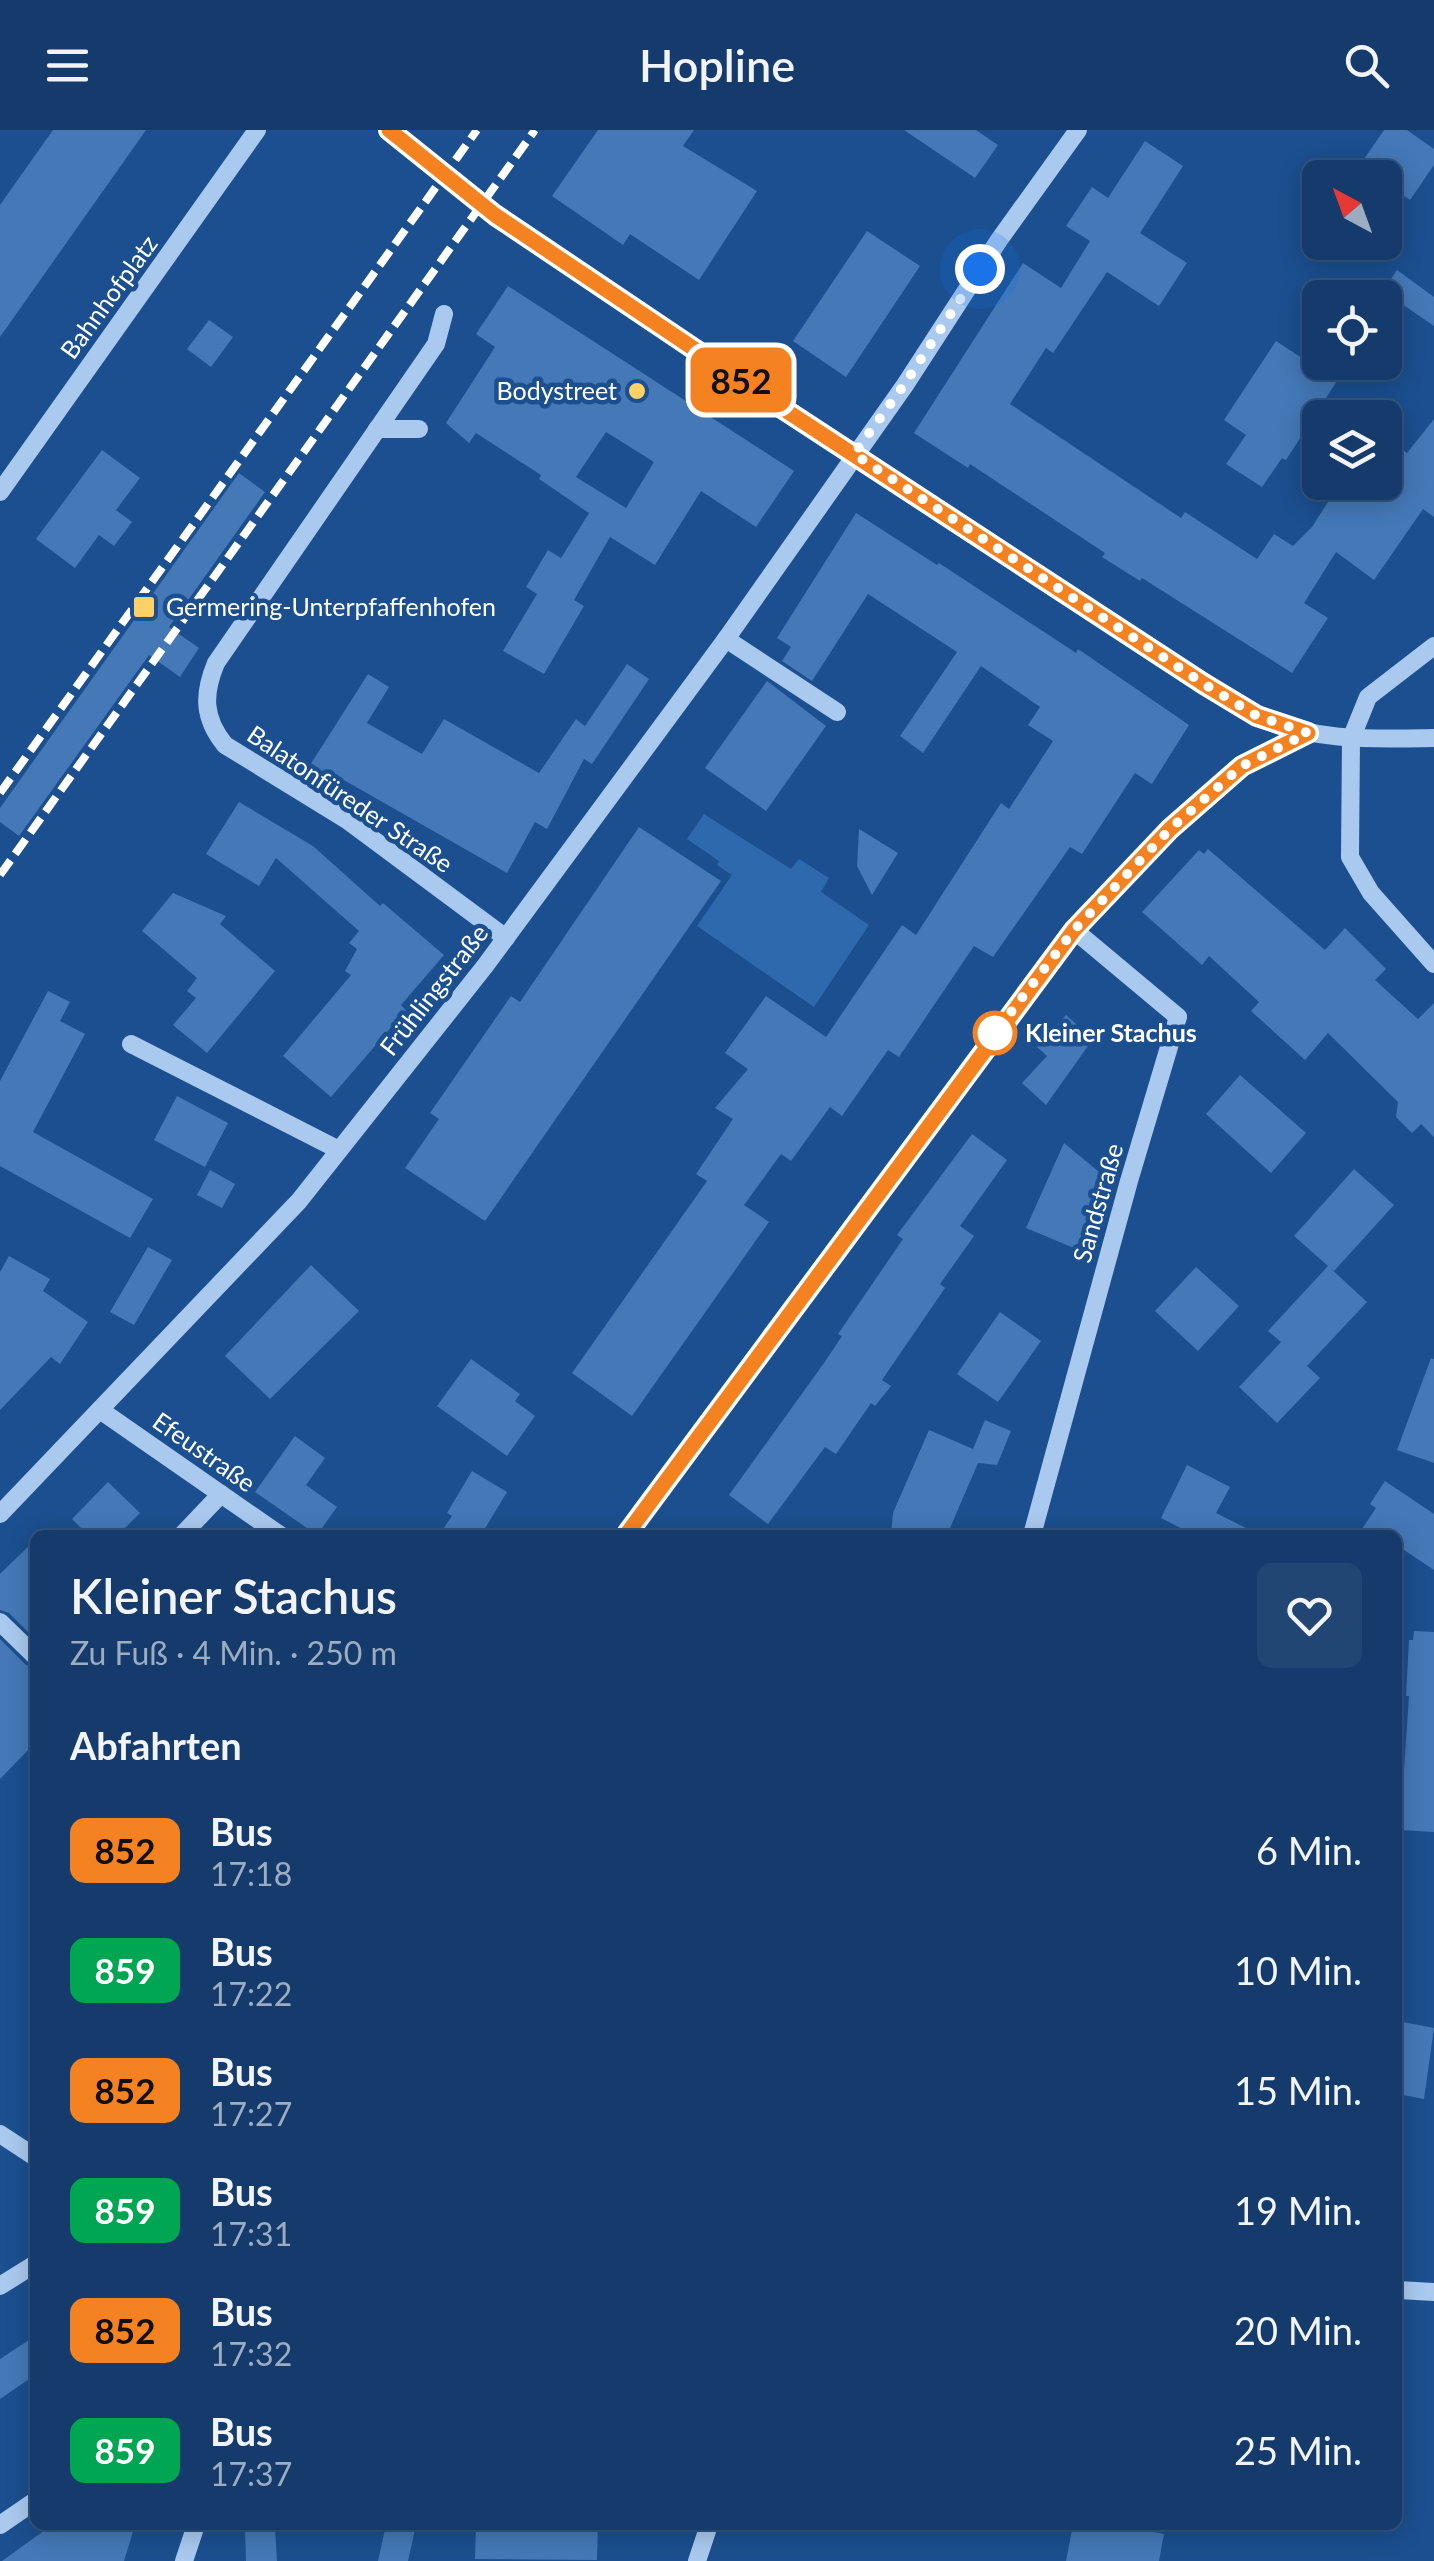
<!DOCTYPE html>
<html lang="de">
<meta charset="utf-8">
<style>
:root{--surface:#143b6b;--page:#214673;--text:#f1f3f6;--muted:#9dadc1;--line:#33557e}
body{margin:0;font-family:Lato,sans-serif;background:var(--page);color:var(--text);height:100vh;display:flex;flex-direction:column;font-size:38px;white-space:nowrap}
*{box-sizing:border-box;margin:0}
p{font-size:32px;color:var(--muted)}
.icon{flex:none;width:55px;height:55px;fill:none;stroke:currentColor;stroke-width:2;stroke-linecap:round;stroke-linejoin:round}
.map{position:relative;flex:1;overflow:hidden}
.side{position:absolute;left:30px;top:1400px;width:1372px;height:1000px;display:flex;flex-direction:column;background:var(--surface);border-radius:15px;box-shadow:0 5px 25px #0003,0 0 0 2px var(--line)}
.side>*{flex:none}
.badge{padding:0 20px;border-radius:15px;font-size:35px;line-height:65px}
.needle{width:65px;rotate:319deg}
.buttons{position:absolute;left:1302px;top:30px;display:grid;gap:20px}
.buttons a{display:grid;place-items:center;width:100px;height:100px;border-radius:15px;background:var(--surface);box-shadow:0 5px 25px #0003,0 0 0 2px var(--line);font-size:50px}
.you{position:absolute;width:50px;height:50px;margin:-25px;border:8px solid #fff;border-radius:50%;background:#1a73e8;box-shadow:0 0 0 15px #1a73e833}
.map>.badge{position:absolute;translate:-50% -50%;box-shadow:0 0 0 5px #fff}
h2{padding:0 40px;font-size:38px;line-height:90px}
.round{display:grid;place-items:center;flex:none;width:105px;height:105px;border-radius:15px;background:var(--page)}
.headline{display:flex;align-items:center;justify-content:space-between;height:170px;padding:0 40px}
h1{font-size:48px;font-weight:600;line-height:75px}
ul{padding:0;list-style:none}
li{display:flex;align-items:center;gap:30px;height:120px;padding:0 40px}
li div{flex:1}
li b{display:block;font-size:38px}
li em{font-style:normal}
li .badge{min-width:110px;font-weight:700;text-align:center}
header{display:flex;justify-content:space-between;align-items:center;height:130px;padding:0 40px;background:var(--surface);font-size:45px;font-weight:600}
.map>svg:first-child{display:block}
.green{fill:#2e69ad}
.building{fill:#4478b7;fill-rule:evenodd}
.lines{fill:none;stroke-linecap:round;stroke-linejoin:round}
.minor{stroke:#a9c9ee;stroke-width:18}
.rail{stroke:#fff;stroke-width:8;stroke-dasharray:18 8;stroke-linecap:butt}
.line-casing{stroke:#fff;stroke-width:22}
.line{stroke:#f58220;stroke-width:15}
.walk{stroke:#fff;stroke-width:10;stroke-dasharray:0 18}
.poi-dot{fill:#ffd166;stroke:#1b4f8f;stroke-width:4}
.stop-dot{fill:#fff;stroke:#f58220;stroke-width:5}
.labels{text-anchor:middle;stroke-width:9;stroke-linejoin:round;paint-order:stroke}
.street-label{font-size:25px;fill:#fff;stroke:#1b4f8f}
.poi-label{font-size:25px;fill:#fff;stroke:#1b4f8f;text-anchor:end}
.stop-label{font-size:25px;font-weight:bold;fill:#fff;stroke:#1b4f8f;text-anchor:start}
</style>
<header><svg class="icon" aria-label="menu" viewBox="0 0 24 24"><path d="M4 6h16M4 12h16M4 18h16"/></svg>Hopline<svg class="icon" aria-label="search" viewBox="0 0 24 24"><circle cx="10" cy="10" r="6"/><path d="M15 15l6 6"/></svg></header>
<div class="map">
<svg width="1434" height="2431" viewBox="0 0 1434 2431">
<rect width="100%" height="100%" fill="#1b4f8f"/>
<!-- green -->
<polygon class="green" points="704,684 791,739 799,729 829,748 821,762 869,795 814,877 697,796 732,745 717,735 719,731 687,709"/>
<!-- building -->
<g class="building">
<polygon points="53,0 146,0 0,207 0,75"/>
<polygon points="598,0 694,0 683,16 757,61 699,150 630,104 623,115 552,66"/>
<polygon points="904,0 976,0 998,15 975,48"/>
<polygon points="1384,0 1407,0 1434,19 1434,35 1410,70 1385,53 1385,48 1378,48 1360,35"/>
<polygon points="1145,11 1183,36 1140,103 1187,133 1159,176 1107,142 1053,223 1046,218 1010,274 1181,388 1185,382 1257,429 1274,404 1293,416 1312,397 1328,372 1323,368 1334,352 1385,352 1385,306 1407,323 1434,289 1434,387 1423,379 1374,450 1336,422 1304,473 1328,488 1292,543 1142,448 1140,451 1102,427 1105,423 970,334 968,338 914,303 1023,133 1061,158 1090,111 1066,96 1092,57 1108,68"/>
<polygon points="867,101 920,136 846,247 793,211"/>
<polygon points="1397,140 1434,167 1434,196 1383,161"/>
<path d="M508,156l286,185 -38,56 -55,-36 -46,74 -45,-28 -36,63 10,6 -40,68 -41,-23 34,-57 -11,-7 22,-37 13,8 28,-45 -50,-34 2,-4 -65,-42 -7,10 -23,-20 49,-76 -19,-13zM606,302l48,30 -28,46 -50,-31z"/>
<polygon points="209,190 233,207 211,237 187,219"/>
<polygon points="1276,211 1337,251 1286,330 1282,328 1262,357 1226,334 1246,305 1224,290"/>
<polygon points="102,320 140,348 116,380 132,392 114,416 99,405 75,438 36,409"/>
<polygon points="239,343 265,362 169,497 199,518 180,547 149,525 19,706 0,692 0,678"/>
<polygon points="856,383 937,435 939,433 1076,523 1078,519 1189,595 1152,654 1135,643 1082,724 1070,717 993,827 974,816 899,927 888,920 842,986 830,977 791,1031 781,1024 744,1075 769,1092 632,1286 572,1243 707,1051 696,1044 733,989 715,978 748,939 725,923 766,866 826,907 902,795 916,805 1001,673 1009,679 1053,611 1028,595 1040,577 981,536 923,623 900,606 957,522 868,464 812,551 782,531 791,517 777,508"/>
<polygon points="627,534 649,549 592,634 584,629 547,699 535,692 507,743 335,645 327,657 305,643 368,544 389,557 367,593 422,624 444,589 539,643 576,589 585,596"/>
<polygon points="767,551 826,596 766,681 705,638"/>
<polygon points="239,672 313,716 380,776 383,773 444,825 401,875 406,880 331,967 283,926 351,845 345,841 357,819 349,813 359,801 276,728 259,756 206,724"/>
<polygon points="639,697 721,751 485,1091 405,1038 439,989 430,983 511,866 520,872"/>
<polygon points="859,699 898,723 872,765 857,736"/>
<polygon points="1208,719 1325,820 1345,798 1386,839 1375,850 1418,889 1434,873 1434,1007 1421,994 1412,1003 1396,987 1398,972 1328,903 1305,930 1251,881 1259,872 1209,826 1202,835 1142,782 1199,720 1204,724"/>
<polygon points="173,763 226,786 220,794 275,841 207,923 173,895 196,868 187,861 197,848 142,801"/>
<polygon points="48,861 70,872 60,891 85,904 33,1002 153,1069 130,1108 0,1036 0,951"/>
<polygon points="1066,885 1093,909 1046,975 1022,953 1047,926 1037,917"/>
<polygon points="1240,945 1306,1003 1271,1043 1206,984"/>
<polygon points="177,966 228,993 205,1037 154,1010"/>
<polygon points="972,1004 1007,1030 960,1096 974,1106 940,1154 945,1158 882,1250 891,1256 875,1276 871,1273 836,1324 825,1317 768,1394 729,1365 824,1233 842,1206 838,1204 903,1109 897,1105"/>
<polygon points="1064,1013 1110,1051 1081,1121 1026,1098"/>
<polygon points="1354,1039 1394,1075 1334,1141 1328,1136 1367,1172 1307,1236 1320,1248 1277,1293 1239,1257 1281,1212 1268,1201 1328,1136 1294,1106"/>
<polygon points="210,1040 235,1054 222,1078 197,1065"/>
<polygon points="148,1117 172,1130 134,1195 110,1182"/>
<polygon points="9,1126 50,1149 43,1161 88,1192 60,1234 51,1227 0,1280 0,1142"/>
<polygon points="311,1135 359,1181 270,1269 225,1226"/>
<polygon points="1196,1137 1239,1176 1198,1221 1155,1181"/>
<polygon points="1000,1182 1041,1211 998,1272 957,1244"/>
<polygon points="1431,1228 1434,1229 1434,1333 1397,1320"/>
<polygon points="471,1229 520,1264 515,1271 535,1286 507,1326 437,1276"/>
<polygon points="985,1290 1011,1301 997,1335 978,1333 947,1405 891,1405 893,1383 929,1300 973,1319"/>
<polygon points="295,1306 325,1328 306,1355 337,1377 317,1405 255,1362"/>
<polygon points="1187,1335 1230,1357 1216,1383 1260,1405 1194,1405 1161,1388"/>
<polygon points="472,1341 507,1362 481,1405 439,1405 452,1386 447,1383"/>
<polygon points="1385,1351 1434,1384 1434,1440 1398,1416 1398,1405 1358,1405 1376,1378 1370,1374"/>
<polygon points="108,1352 140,1383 118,1405 88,1405 72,1389"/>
<polygon points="35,1410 35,1509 9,1483 0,1480 0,1444"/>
<polygon points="1414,1501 1434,1502 1434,1702 1400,1700 1409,1566 1406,1566 1409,1510 1413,1510"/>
<polygon points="0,1509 26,1535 35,1538 35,1613 0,1649"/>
<polygon points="1398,1891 1434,1898 1424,1969 1398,1964"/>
<polygon points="35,2206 35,2245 0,2269 0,2229"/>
<polygon points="52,2395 135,2395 124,2431 2,2431"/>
<polygon points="386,2395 416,2395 408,2431 378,2431"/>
<polygon points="476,2395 598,2395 597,2430 475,2429"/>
<polygon points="1073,2395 1116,2395 1164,2404 1159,2431 1066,2431"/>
<polygon points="245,2399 275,2399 277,2431 246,2431"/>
</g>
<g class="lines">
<!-- minor -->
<g class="minor">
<path d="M389,0l106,85 284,191 425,278c17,11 35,23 53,32 57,26 117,23 177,22"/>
<path d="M444,184l-8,30 -220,319c-13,31 -13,55 9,82l122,75 159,118"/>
<polyline points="377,299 419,299"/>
<polyline points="0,362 257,0"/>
<polyline points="726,509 837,582"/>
<polyline points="1434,516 1368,567 1351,609 1350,727 1371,763 1434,834"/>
<polyline points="131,914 339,1020"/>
<polyline points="100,1280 280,1405"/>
<polyline points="0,1384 299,1071 485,836 726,509 905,255 999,110 1078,0"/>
<polyline points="182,1405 221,1364"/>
<polyline points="626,1405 1074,800 1171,699 1242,636 1308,603"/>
<polyline points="1032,1405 1129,1051 1178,887 1074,800"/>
<polyline points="0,1492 35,1526"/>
<polyline points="0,2004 35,2027"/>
<polyline points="0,2156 35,2134"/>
<polyline points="1398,2160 1434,2162"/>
<polyline points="0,2395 35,2371"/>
<polyline points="184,2431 196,2395"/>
<polyline points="697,2431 709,2395"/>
</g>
<!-- rail -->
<g class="rail">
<polyline points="0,663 477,0"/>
<polyline points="0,745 535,0"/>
</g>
</g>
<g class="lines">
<defs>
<polyline id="line" points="389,0 495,85 779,276 1204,554 1257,586 1308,603 1242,636 1170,699 1074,800 626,1405"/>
</defs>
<!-- line casing -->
<use href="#line" class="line-casing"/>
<!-- line -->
<use href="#line" class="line"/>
<!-- walk -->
<polyline class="walk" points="980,139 904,255 854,324 1204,554 1257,586 1308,603 1242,636 1170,699 1074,800 995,903"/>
</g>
<!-- markers -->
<g class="poi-dot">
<circle cx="637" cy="261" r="10"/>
<rect x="132" y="465" width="24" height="24" rx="5"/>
</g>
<circle class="stop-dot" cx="995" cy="903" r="20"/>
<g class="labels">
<!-- street labels -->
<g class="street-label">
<text transform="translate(109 167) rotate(-54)" y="9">Bahnhofplatz</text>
<text transform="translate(350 669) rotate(34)" y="9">Balatonfüreder Straße</text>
<text transform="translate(434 860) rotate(-52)" y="9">Frühlingstraße</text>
<text transform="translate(1098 1073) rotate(-74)" y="9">Sandstraße</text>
<text transform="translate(204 1322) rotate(35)" y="9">Efeustraße</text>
</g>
<!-- poi labels -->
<g class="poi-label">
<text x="617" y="270">Bodystreet</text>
<text x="166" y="486" text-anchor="start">Germering-Unterpfaffenhofen</text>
</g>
<!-- stop labels -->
<g class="stop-label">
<text x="1025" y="912">Kleiner Stachus</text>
</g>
</g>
</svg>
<div class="buttons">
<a><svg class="needle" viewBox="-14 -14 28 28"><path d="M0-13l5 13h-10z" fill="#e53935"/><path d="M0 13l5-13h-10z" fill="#9dadc1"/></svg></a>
<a><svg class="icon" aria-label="locate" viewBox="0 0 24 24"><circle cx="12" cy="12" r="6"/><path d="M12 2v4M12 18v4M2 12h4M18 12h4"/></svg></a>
<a><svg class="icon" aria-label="layers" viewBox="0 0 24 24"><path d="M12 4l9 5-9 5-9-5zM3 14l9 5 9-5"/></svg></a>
</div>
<div class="you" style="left:980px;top:139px"></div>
<b class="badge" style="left:741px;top:250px;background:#f58220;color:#111">852</b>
<section class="side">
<div class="headline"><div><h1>Kleiner Stachus</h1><p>Zu Fuß · 4 Min. · 250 m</p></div><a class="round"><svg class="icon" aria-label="heart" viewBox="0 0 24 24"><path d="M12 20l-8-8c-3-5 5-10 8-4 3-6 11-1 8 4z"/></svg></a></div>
<h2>Abfahrten</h2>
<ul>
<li><span class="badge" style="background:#f58220;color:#111">852</span><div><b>Bus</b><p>17:18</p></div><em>6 Min.</em></li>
<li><span class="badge" style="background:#00a651;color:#fff">859</span><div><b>Bus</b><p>17:22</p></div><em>10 Min.</em></li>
<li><span class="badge" style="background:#f58220;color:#111">852</span><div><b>Bus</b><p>17:27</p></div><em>15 Min.</em></li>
<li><span class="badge" style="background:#00a651;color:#fff">859</span><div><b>Bus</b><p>17:31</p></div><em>19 Min.</em></li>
<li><span class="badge" style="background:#f58220;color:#111">852</span><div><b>Bus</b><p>17:32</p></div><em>20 Min.</em></li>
<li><span class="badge" style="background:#00a651;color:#fff">859</span><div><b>Bus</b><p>17:37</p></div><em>25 Min.</em></li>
</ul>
</section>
</div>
